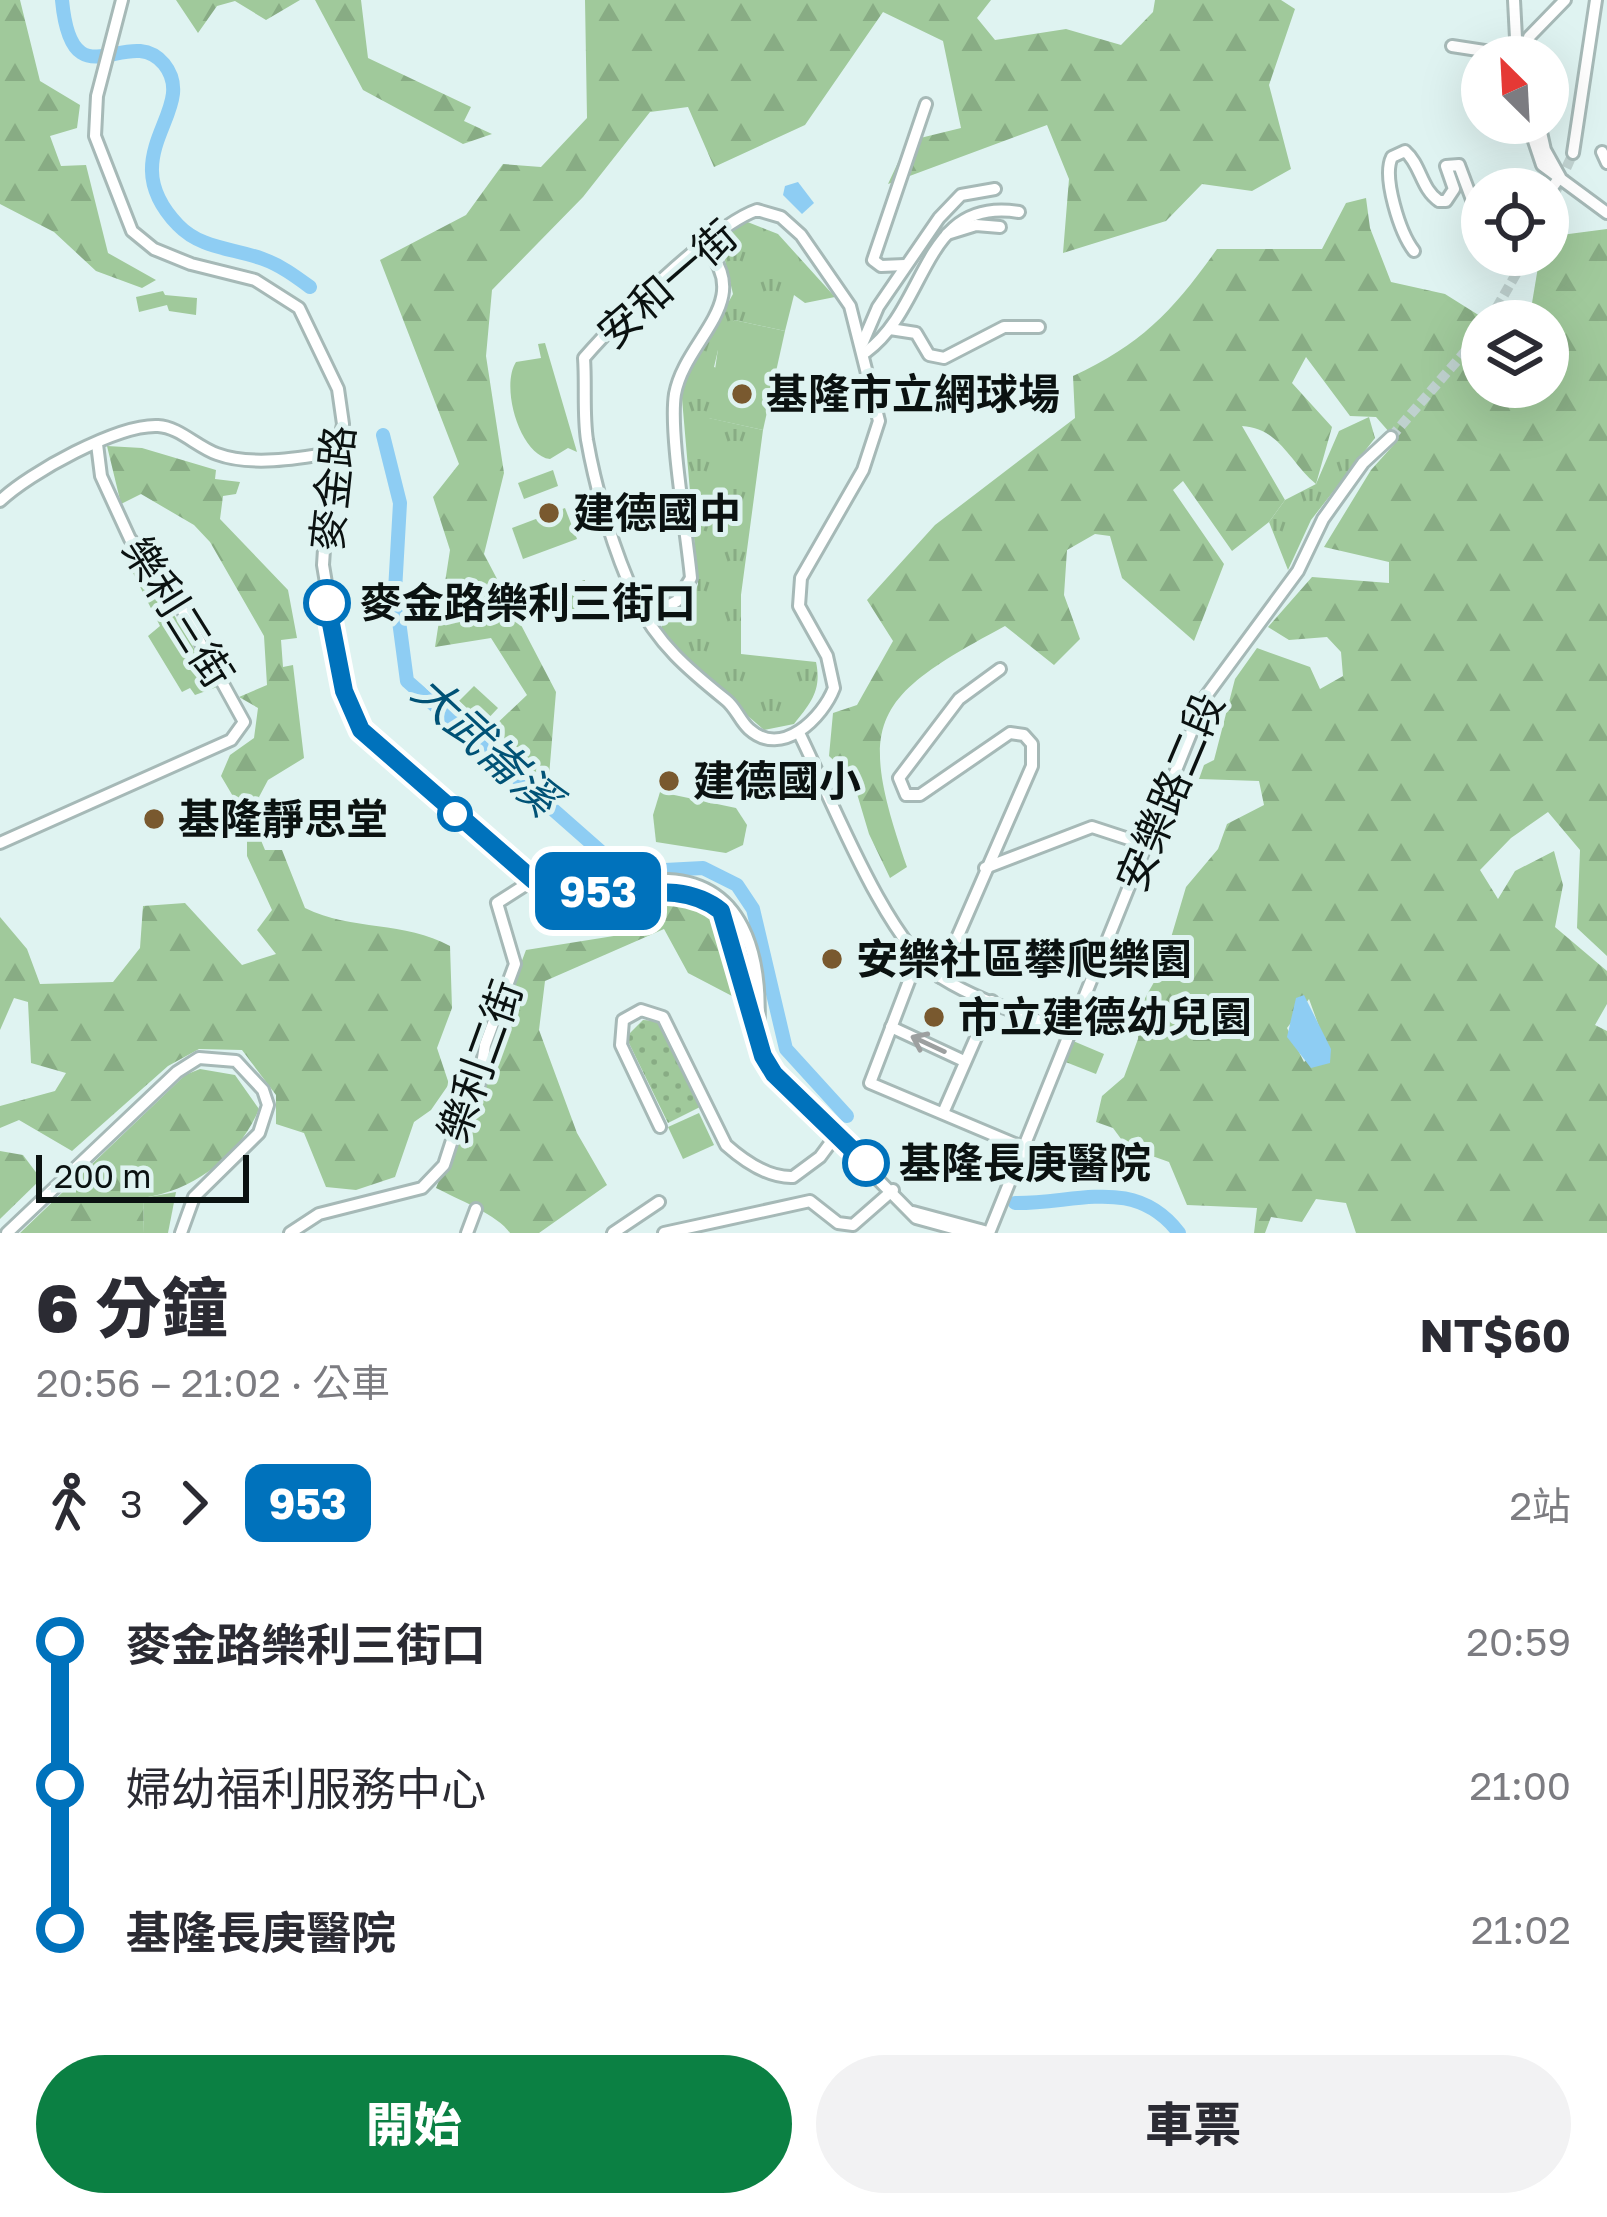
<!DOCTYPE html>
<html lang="zh-TW">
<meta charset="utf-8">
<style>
:root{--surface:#fff;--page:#f2f2f3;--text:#2b2b33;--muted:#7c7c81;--accent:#0b8043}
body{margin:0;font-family:"Golos Text","Noto Sans TC",sans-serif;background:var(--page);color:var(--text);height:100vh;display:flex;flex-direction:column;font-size:45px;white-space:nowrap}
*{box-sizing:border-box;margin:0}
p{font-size:39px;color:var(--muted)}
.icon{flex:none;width:66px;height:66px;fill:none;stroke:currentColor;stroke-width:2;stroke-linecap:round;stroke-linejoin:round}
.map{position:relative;height:1233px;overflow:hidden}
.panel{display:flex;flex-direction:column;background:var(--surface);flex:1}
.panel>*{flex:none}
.badge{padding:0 24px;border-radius:18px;font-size:42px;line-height:78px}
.needle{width:78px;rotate:336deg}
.buttons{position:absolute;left:1461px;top:36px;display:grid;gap:24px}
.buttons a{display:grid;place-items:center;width:108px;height:108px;border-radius:50%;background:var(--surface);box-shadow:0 12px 48px #0002;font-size:60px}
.scale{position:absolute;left:36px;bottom:30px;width:213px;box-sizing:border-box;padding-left:12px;border:6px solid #0b1211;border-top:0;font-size:33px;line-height:42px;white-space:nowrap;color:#0b1211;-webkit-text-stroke:9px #dff3f1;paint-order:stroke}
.map>.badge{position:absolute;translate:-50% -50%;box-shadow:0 0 0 6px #fff}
.legs{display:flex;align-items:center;gap:18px;height:132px;padding:0 36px;font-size:39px}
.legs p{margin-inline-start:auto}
.headline{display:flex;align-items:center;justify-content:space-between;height:204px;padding:0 36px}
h1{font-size:66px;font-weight:800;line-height:90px}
.primary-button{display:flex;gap:24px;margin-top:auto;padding:24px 36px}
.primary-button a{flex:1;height:138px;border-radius:72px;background:var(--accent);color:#fff;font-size:48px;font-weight:800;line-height:138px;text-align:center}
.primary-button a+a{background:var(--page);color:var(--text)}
ul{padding:0 36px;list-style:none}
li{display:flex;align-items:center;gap:42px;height:144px;font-size:45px}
li i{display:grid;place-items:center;width:18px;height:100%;margin:0 15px;background:currentColor}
li i::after{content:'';width:30px;height:30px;margin:-15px;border:9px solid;border-radius:50%;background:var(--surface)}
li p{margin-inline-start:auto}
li:first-child i{background:linear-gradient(#0000 50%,currentColor 0)}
li:last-child i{background:linear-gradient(currentColor 50%,#0000 0)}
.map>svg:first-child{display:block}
.grass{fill:#a0c99b}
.forest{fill:url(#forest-firs);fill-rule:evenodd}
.park{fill:url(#park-tufts)}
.garden{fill:url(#garden-dots)}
.water{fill:#8ecdf3}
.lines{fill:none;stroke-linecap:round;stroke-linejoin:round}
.river{stroke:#8ecdf3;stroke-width:14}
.minor-tunnel{stroke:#bfd1cf;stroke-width:10;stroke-dasharray:10 5;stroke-linecap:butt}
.minor-casing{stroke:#a6b9b7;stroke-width:16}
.minor{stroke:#fff;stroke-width:10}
.oneway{stroke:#9da0a0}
.line-1-casing{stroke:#fff;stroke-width:27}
.line-1{stroke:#0072bc;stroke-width:18}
.poi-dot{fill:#79592f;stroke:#dff3f1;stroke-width:4.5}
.stop-1-dot{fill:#fff;stroke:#0072bc;stroke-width:6}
.labels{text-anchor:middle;stroke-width:10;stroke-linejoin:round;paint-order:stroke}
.street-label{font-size:42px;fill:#0b1211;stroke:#dff3f1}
.poi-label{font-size:42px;font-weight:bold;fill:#0b1211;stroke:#dff3f1;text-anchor:start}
.stop-label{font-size:42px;font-weight:bold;fill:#0b1211;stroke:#dff3f1;text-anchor:start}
.water-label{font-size:45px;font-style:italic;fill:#005276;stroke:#dff3f1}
</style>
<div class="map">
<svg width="1607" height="1233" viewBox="0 0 1607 1233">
<defs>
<pattern id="forest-firs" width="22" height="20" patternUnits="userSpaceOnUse" patternTransform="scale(3)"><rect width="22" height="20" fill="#a0c99b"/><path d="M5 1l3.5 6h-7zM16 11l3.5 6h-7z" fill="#88ac84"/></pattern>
<pattern id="park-tufts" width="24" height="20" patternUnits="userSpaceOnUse" patternTransform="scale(3)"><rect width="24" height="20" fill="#a0c99b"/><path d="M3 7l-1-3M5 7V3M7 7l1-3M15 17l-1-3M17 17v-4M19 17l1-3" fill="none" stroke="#88ac84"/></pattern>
<pattern id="garden-dots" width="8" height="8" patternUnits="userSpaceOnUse" patternTransform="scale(3)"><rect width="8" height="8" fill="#a0c99b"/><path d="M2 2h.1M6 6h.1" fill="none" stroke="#88ac84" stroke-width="1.8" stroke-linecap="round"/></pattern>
</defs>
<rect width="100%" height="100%" fill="#dff3f1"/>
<!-- grass -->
<g class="grass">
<polygon points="163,291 165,295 197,298 196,315 169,311 167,305 139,312 136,297"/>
<polygon points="734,320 785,331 763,430 708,418 718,349"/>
<path d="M545,343l32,109 -9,-4 -18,11c-30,-4 -50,-72 -34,-97l25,-4 -3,-14z"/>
<polygon points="553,470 558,486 524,499 518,483"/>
<polygon points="565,508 577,539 523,559 512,528"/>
<polygon points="134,559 149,573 217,687 195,695 190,688 182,692 148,636 160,626 129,565"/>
<polygon points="474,686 498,708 483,724 459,701"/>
<polygon points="660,792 736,808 747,825 743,845 726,853 656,842 653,815"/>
<polygon points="699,1113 714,1145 683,1159 668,1127"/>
<polygon points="176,1192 168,1233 144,1233 143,1198"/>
</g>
<!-- forest -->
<g class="forest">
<polygon points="0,0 20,0 40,81 80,105 77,128 50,136 61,166 86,165 108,253 156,280 142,288 96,271 54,232 0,204"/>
<polygon points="176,0 300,0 266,20 235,1 217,6 198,33"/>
<polygon points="315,0 361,0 368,58 471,107 464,121 492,134 463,144 363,90"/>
<polygon points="585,0 991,0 977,18 995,40 1066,29 1121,45 1153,12 1155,0 1281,0 1295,9 1269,85 1291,169 1252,191 1202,184 1166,221 1063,253 1069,179 1047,125 888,184 908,141 961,128 943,41 883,12 805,125 714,167 688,107 650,112 583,197 492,290 486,356 504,473 484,554 556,692 548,788 490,730 527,695 491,638 435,647 450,550 433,497 459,464 380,260 466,215 503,164 541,167 587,118"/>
<path d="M1366,198l4,30 21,54 54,12 43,27h-6v66h66v-66h-19l11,-66h8v-9l13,-11 46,-6v727l-30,-28 3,-78 -32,-38 -37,26 -31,32 18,29 17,-28 39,-20 9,34 -8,42 52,44v33l-12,21 12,6v202h-251l-10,-30 -30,-4 -14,23 -31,-5 -6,16h-11l3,-25 -70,-3 -18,-43 -42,-15 -14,-19 -17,-6 6,-26 22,-19 14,-38 2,-32 22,-39 24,-81 32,-38 9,-25 37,-19 -5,-24 -60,-2 5,-14 10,-5 21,-81 22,-31 53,19 10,22 23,-13 -2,-24 -14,-15 -38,3 -21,-13 44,-50 77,6v-21l-65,-15 47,-77 26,-29 -21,-24 -26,-1 -44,-59 -14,26 40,44 -16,57c-26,-21 -36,-56 -74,-58l43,74 -16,22 -37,29 -49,-70 -10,9 51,74 -30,77 -72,-63 -12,-42 -15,-2 -28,16 -3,45 16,44 -26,26 -49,-39c-134,72 -149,94 -98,241l-17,11 -21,-44 -17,-57 -23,-21 4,-43 24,-8 36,-64 -26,-41 68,-75 140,-107 -2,-42c69,-32 100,-65 144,-127h105l24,-46zM1309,999l16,44 -21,19 -17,-34z"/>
<path d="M107,446l35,2 74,22 -1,9 25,3 -4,12 -13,2 -3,23 68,71 9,48 -16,2 2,27 10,-2 11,93 -36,22 -9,17 6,20 -10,9 10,24h17l23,58c47,23 100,13 145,38l2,62 -15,40 12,36 -18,26 -17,12 -19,55 -39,13 -30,-3 -22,-54 -28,-9v-29l-34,-45 -43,-1 -31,17 -96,85 -53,-31 -19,8v-22l55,-15 11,-18 -35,-10 -3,-61 -14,-4 -14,32v-113l27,32 13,35 73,-2 27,-34 3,-42 42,-3 57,62 34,-11 -19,-24 15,-20 -25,-54v-36l-26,-44 9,-21 24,-17 4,-30 -19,-11 28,-12 -3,-49 -54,-94 -16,-17 -53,-31 -20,10z"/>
<path d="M690,903c32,12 53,62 42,93l-44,-23 -24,-44 -119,52 -6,49 38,103 30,52 -68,48h-29c-12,-18 -53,-34 -74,-45l90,-238 94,-15 42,-31z"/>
<path d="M200,1069l35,6 24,34c-19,47 -66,82 -116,89l1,35h-124l165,-158z"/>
<polygon points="0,1151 23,1155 41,1179 0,1219"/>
</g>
<!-- park -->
<g class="park">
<path d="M745,221l33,13 57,63 -30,6 -11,-8 -9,36 -51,-11 -7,31 -9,-1 -4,17 5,2 -10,49 54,12 -22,165v59l75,8c6,28 -5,41 -22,62l-30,6 -56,-49 -47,-52 4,-16 28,-15 5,-14 -17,-197 52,-93 -13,-54z"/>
<polygon points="1369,417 1375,438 1311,520 1288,570 1269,522 1285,500 1316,484 1339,431"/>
<polygon points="1066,1038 1104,1054 1096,1074 1058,1059"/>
</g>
<!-- garden -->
<g class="garden">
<polygon points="585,580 578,613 565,617 542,593"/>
<polygon points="643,1020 657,1021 700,1107 668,1123 626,1037"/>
</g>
<!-- water -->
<g class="water">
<polygon points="798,182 814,203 802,214 783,195 785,186"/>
<polygon points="1304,995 1331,1049 1330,1063 1311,1068 1287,1037 1296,998"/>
</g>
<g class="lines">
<!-- river -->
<g class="river">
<path d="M62,0c10,107 66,21 102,64 37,46 -54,90 14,161 23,24 55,23 85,34 17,6 32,17 47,28"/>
<polyline points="383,435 400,503 395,591 407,681 616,865 627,872 703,868 737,885 753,909 786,1049 847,1116"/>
<path d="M1015,1203c61,1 120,-28 164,30"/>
</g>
<!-- minor-tunnel -->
<g class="minor-tunnel">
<polyline points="1548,209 1573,153"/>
<polyline points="1489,321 1527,255"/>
<polyline points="1391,437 1482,332"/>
</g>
<defs>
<g id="minor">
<polyline points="122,0 97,96 95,136 132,231 154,249 191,264 255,280 299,308 338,389 343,424 327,502 323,565 344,691 361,729 543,887 611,896 696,895 715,907 731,932 747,1016 774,1074 916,1218 971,1233 979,1230"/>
<polyline points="1514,0 1517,57"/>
<polyline points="1452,46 1517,56"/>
<polyline points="1526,57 1529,37 1565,0"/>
<polyline points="1528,123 1542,165 1607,213"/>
<polyline points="1539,123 1545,150 1560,177 1548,193"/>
<polyline points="1602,152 1607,163"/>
<polyline points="1573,153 1596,0"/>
<path d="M757,210l24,7 20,18 49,71 29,115 -16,49 -62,108 -2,28 28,50 7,32c-11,29 -52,71 -85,41 -9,-8 -13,-21 -23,-29 -36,-29 -70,-57 -90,-101 -22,-47 -40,-108 -49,-159 -4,-27 -1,-55 -3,-82 33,-38 129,-133 173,-148z"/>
<polyline points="947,234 976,225 1000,227"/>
<path d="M1414,251c-14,-18 -32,-74 -22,-94l13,-6c16,14 16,38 34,50h7l8,-12 -8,-23 13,-1 15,40 8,6"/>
<polyline points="905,265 881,266 873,260 926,104"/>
<polyline points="890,329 916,333 929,355 944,358 1004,327 1039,327"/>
<polyline points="863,342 878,307 939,218 961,195 995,189"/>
<path d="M866,352c63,-46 56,-156 153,-140"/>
<path d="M0,501c29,-28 118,-77 158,-75 21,1 39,21 59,28 35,13 84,4 121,-2"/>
<path d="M646,618l31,-17 14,-23c-4,-45 -22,-145 -16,-184 10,-55 81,-93 30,-147"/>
<path d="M799,733c31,62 87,210 143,245 38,24 85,37 127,54"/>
<polyline points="0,843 231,740 244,722 163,575 130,539 101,476 97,444"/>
<polyline points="985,868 1092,827 1147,845"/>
<path d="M597,891c18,-10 36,-9 56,-11 93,-5 110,78 105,155"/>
<polyline points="940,977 1032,766 1032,744 1024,735 1010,733 920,795 906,795 899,778 959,699 1000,669"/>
<polyline points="909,981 870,1083 1022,1147"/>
<polyline points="891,1027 964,1061"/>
<polyline points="943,1113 992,1001"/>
<path d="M660,1127l-39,-82 2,-25 18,-10 22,7 63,128c18,16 42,33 67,32l27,-20 17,-23"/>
<polyline points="913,1212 984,1231"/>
<polyline points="7,1233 177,1072 199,1058 236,1061 263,1090 268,1105 259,1133 194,1197 181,1233"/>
<polyline points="290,1233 319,1214 422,1188 444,1165 456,1128 478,1091 485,1045 515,964 497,903 533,880"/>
<polyline points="467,1233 476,1209"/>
<polyline points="613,1233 659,1202"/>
<polyline points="664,1233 810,1201 838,1223 853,1225 893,1190"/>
<polyline points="989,1233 1206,696 1298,571 1323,519 1363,463 1391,437"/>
</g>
</defs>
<!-- minor casing -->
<use href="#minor" class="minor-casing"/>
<!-- minor -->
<use href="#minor" class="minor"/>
</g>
<!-- one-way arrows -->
<defs><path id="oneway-shaft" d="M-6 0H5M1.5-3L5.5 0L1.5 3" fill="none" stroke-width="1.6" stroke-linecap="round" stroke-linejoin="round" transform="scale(3)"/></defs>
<use class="oneway" href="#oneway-shaft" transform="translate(928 1044) rotate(-155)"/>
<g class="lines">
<defs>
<path id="line-1" d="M327,603l17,88 17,39 172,150c55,37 135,-12 188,31l42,145 11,18 92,89"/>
</defs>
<!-- line-1 casing -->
<use href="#line-1" class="line-1-casing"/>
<!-- line-1 -->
<use href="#line-1" class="line-1"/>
</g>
<!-- markers -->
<g class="poi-dot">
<circle cx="742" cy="394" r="12"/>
<circle cx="549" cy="513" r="12"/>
<circle cx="669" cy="781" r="12"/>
<circle cx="154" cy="819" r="12"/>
<circle cx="832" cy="959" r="12"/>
<circle cx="934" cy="1017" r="12"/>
</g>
<g class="stop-1-dot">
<circle cx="327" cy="603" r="21"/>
<circle cx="455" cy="814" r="15"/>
<circle cx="866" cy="1163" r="21"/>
</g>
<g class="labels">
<!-- street labels -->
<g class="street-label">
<text transform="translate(667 284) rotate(-41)" y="15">安和一街</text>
<text transform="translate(333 488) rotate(-84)" y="15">麥金路</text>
<text transform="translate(178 612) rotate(58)" y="15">樂利三街</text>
<text transform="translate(1170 792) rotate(-67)" y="15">安樂路二段</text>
<text transform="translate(480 1061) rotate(-70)" y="15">樂利二街</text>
</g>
<!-- poi labels -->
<g class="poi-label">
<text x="766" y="409">基隆市立網球場</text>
<text x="573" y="528">建德國中</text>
<text x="693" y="796">建德國小</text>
<text x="178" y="834">基隆靜思堂</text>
<text x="856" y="974">安樂社區攀爬樂園</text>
<text x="958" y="1032">市立建德幼兒園</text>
</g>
<!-- stop labels -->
<g class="stop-label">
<text x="360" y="618">麥金路樂利三街口</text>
<text x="899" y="1178">基隆長庚醫院</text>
</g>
<!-- water labels -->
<g class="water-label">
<text transform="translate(486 745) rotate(43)" y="16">大武崙溪</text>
</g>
</g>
</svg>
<div class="buttons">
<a><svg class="needle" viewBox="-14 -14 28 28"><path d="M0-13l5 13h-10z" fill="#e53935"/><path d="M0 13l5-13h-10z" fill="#7c7c81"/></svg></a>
<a><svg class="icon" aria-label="locate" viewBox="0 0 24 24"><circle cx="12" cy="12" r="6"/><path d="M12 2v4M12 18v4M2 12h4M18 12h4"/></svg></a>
<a><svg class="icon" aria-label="layers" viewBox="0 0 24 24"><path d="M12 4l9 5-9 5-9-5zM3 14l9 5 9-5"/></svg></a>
</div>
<div class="scale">200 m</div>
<b class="badge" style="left:598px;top:891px;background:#0072bc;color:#fff">953</b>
</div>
<section class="panel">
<div class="headline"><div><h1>6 分鐘</h1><p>20:56 – 21:02 · 公車</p></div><b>NT$60</b></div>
<div class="legs"><svg class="icon" aria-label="walk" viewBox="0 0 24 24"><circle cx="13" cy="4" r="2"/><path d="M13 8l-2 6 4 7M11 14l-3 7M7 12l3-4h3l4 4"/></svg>3<svg class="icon" aria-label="forward" viewBox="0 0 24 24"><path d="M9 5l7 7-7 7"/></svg><b class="badge" style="background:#0072bc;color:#fff">953</b><p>2站</p></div>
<ul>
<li><i style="color:#0072bc"></i><b>麥金路樂利三街口</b><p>20:59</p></li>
<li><i style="color:#0072bc"></i><span>婦幼福利服務中心</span><p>21:00</p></li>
<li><i style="color:#0072bc"></i><b>基隆長庚醫院</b><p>21:02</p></li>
</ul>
<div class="primary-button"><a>開始</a><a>車票</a></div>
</section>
